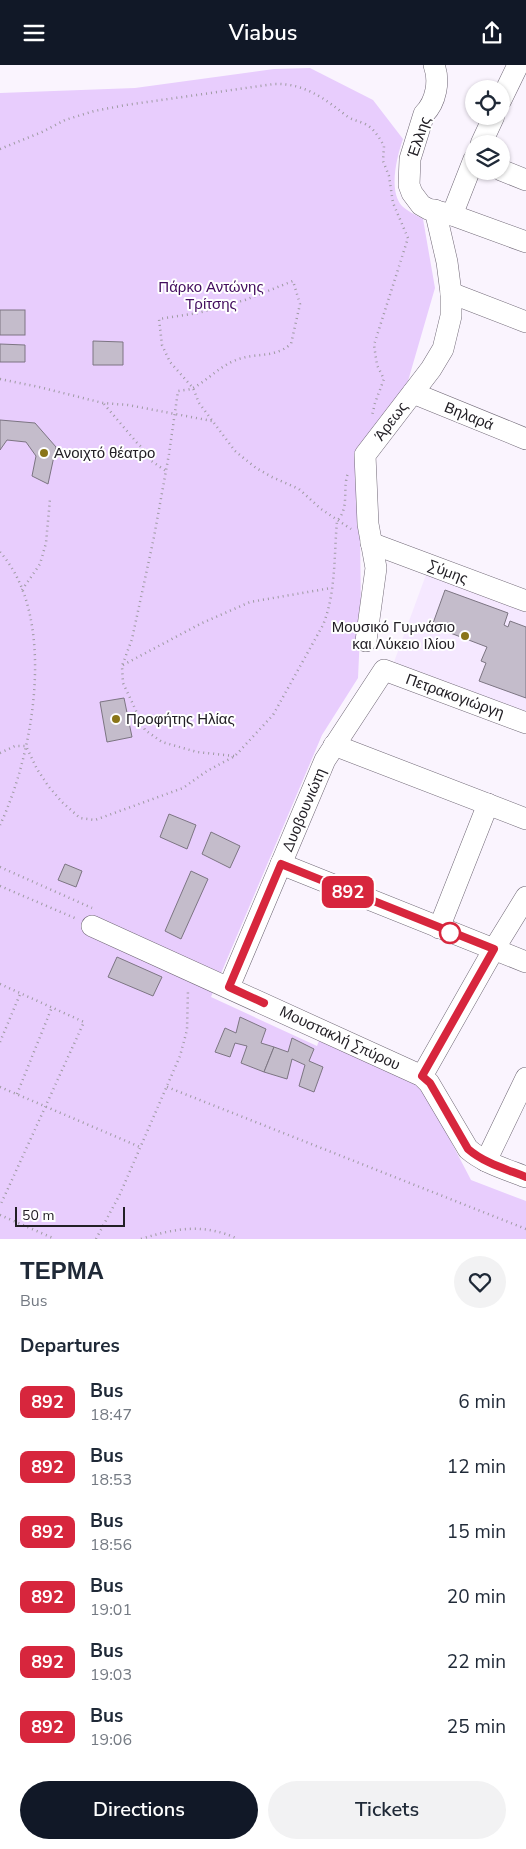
<!DOCTYPE html>
<meta charset="utf-8">
<style>
:root{--surface:#fff;--page:#f2f2f3;--text:#1f2937;--muted:#747a83;--accent:#111827}
body{margin:0;font-family:"Nunito Sans",sans-serif;background:var(--page);color:var(--text);height:100vh;display:flex;flex-direction:column;font-size:19px;white-space:nowrap}
*{box-sizing:border-box;margin:0}
p{font-size:16px;color:var(--muted)}
.icon{flex:none;width:28px;height:28px;fill:none;stroke:currentColor;stroke-width:2;stroke-linecap:round;stroke-linejoin:round}
.map{position:relative;height:1174px;overflow:hidden}
.panel{display:flex;flex-direction:column;background:var(--surface);flex:1}
.panel>*{flex:none}
.badge{padding:0 10px;border-radius:8px;font-size:18px;line-height:32px}
.tools{position:absolute;left:465px;top:15px;display:grid;gap:10px}
.tools a{display:grid;place-items:center;width:45px;height:45px;border-radius:50%;background:var(--surface);box-shadow:0 1px 4px #0004;font-size:25px}
.scale{position:absolute;left:15px;bottom:12px;width:110px;box-sizing:border-box;padding-left:5px;border:2px solid #232026;border-top:0;font-size:14px;line-height:18px;white-space:nowrap;color:#232026;-webkit-text-stroke:4px #fff;paint-order:stroke}
.map>.badge{position:absolute;translate:-50% -50%;box-shadow:0 0 0 2px #fff}
h2{padding:0 20px;font-size:19px;line-height:45px}
.round{display:grid;place-items:center;flex:none;width:52px;height:52px;border-radius:26px;background:var(--page)}
.headline{display:flex;align-items:center;justify-content:space-between;height:85px;padding:0 20px}
h1{font-size:24px;font-weight:600;line-height:38px}
.action{display:flex;gap:10px;margin-top:auto;padding:10px 20px}
.action a{flex:1;height:58px;border-radius:30px;background:var(--accent);color:#fff;font-size:20px;font-weight:600;line-height:58px;text-align:center}
.action a+a{background:var(--page);color:var(--text)}
ul{padding:0;list-style:none}
li{display:flex;align-items:center;gap:15px;height:65px;padding:0 20px}
li div{flex:1}
li b{display:block;font-size:19px}
li em{font-style:normal}
li .badge{min-width:55px;font-weight:700;text-align:center}
header{display:flex;justify-content:space-between;align-items:center;height:65px;padding:0 20px;background:var(--accent);color:#fff;font-size:22px;font-weight:600}
.map>svg:first-child{display:block}
.built{fill:#f5e8ff}
.green{fill:#e8cdfd}
.building{fill:#c4bccb;stroke:#7c7582}
.lines{fill:none;stroke-linecap:round;stroke-linejoin:round}
.minor-casing{stroke:#706876;stroke-width:22}
.path{stroke:#9e9aa2;stroke-width:2.5;stroke-dasharray:1 4;stroke-linecap:butt}
.minor{stroke:#fff;stroke-width:21}
.line-casing{stroke:#fff;stroke-width:11}
.line{stroke:#d7263d;stroke-width:8}
.poi-dot{fill:#8a7518;stroke:#fff;stroke-width:2}
.stop-dot{fill:#fff;stroke:#d7263d;stroke-width:2.5}
.labels{text-anchor:middle;stroke-width:4;stroke-linejoin:round;paint-order:stroke}
.street-label{font-size:15px;fill:#232026;stroke:#fff}
.park-label{font-size:15px;fill:#430d5e;stroke:#fff}
.poi-label{font-size:15px;fill:#232026;stroke:#fff;text-anchor:start}
</style>
<header><svg class="icon" aria-label="menu" viewBox="0 0 24 24"><path d="M4 6h16M4 12h16M4 18h16"/></svg>Viabus<svg class="icon" aria-label="share" viewBox="0 0 24 24"><path d="M12 15V3M7 8l5-5 5 5M5 13v7h14v-7"/></svg></header>
<div class="map">
<svg width="526" height="1174" viewBox="0 0 526 1174">
<rect width="100%" height="100%" fill="#faf4fe"/>
<!-- built -->
<polygon class="built" points="427,507 526,545 526,647 394,597"/>
<!-- green -->
<path class="green" d="M310,3l63,32 30,39c-6,17 -15,52 -1,67 5,5 14,9 21,13l12,69 -27,93 -49,76 2,155 -3,66 -36,57 -111,262 106,49 3,-8 103,50 48,92 55,21v38h-526v-1146l135,-5 139,-19z"/>
<!-- building -->
<g class="building">
<rect x="0" y="245" width="25" height="25"/>
<polygon points="93,276 123,277 123,300 93,300"/>
<polygon points="0,279 25,280 25,297 0,297"/>
<polygon points="0,355 35,358 56,382 48,419 32,411 36,391 26,377 7,375 0,385"/>
<polygon points="445,525 508,548 504,560 508,562 510,556 526,562 526,633 479,616 486,598 481,596 487,582 432,561"/>
<polygon points="124,633 132,672 107,677 100,637"/>
<polygon points="169,749 196,760 187,784 160,772"/>
<polygon points="211,767 240,781 230,803 202,789"/>
<polygon points="65,799 82,806 76,822 58,815"/>
<polygon points="191,806 208,814 181,874 165,866"/>
<polygon points="117,892 162,912 153,931 108,912"/>
<polygon points="240,952 266,964 261,978 274,982 264,1007 241,998 247,981 235,978 230,992 215,987 225,963 236,968"/>
<polygon points="292,973 314,984 309,996 323,1002 314,1027 299,1021 305,1000 292,994 287,1014 264,1007 274,982 288,987"/>
</g>
<g class="lines">
<defs>
<g id="minor">
<path d="M434,0c6,16 2,37 -10,49l-14,45 -1,26 3,8 9,12 7,4 24,6 74,27"/>
<polyline points="501,35 518,0"/>
<polyline points="481,79 494,51"/>
<polyline points="501,105 526,115"/>
<polyline points="452,150 474,94"/>
<polyline points="451,228 526,257"/>
<polyline points="413,328 526,374"/>
<polyline points="371,478 526,536"/>
<polyline points="366,576 376,503 368,459 365,390 431,304 443,284 451,251 451,228 447,197 435,145"/>
<polyline points="334,680 526,754"/>
<polyline points="281,799 526,897"/>
<path d="M92,861l330,150 7,7 39,66c16,14 38,20 58,28"/>
<polyline points="439,863 488,739"/>
<polyline points="229,922 325,695 384,605 526,658"/>
<polyline points="422,1011 494,884 526,832"/>
<polyline points="486,1096 526,1013"/>
</g>
</defs>
<!-- minor casing -->
<use href="#minor" class="minor-casing"/>
<!-- path -->
<g class="path">
<path d="M0,84l42,-17 23,-12 29,-9 32,-6 148,-21c31,-1 51,15 74,33 5,3 10,4 15,6 10,4 16,14 21,23l-1,15 6,15 4,27 15,35 -34,107 3,20 7,14 -9,24 -3,13"/>
<polyline points="0,314 39,322 103,338 128,340 212,356"/>
<polyline points="104,339 138,379 145,385 150,395 166,406"/>
<path d="M0,487c58,65 34,201 0,273"/>
<polyline points="22,525 40,499 46,478 50,434"/>
<polyline points="123,600 202,558 250,537 331,523"/>
<path d="M0,688l15,-7h11l11,23 12,18 13,15 18,16 15,2 88,-32 24,-17 28,-15 38,-41 50,-90c13,-32 11,-70 14,-104 13,-14 5,-31 11,-48"/>
<path d="M234,691l-37,-4 -35,-10 -17,-12 -22,-47 -1,-17 10,-27 22,-102 15,-83 9,-63c5,-1 11,-1 15,-3 15,-8 27,-22 43,-28 20,-8 37,-1 55,-16l9,-40 -7,-23 -48,19 -47,13 -39,6 3,26 8,17 23,26 6,15 36,48 21,17 16,9 27,12 22,20 30,20"/>
<polyline points="0,802 92,843"/>
<polyline points="0,821 77,854"/>
<polyline points="0,919 84,957 0,1141"/>
<polyline points="0,977 21,927"/>
<polyline points="0,1022 140,1082"/>
<polyline points="167,1022 526,1164"/>
<polyline points="17,1029 52,942"/>
<polyline points="0,1150 55,1174"/>
<polyline points="96,1174 120,1129 180,991 187,965 188,925"/>
<path d="M141,1174c35,-11 63,-16 97,0"/>
</g>
<!-- minor -->
<use href="#minor" class="minor"/>
</g>
<g class="lines">
<defs>
<path id="line" d="M264,938l-35,-16 52,-123 213,85 -72,127 8,7 38,66c16,14 38,20 58,28"/>
</defs>
<!-- line casing -->
<use href="#line" class="line-casing"/>
<!-- line -->
<use href="#line" class="line"/>
</g>
<!-- markers -->
<g class="poi-dot">
<circle cx="44" cy="388" r="5"/>
<circle cx="465" cy="571" r="5"/>
<circle cx="116" cy="654" r="5"/>
</g>
<circle class="stop-dot" cx="450" cy="868" r="10"/>
<g class="labels">
<!-- street labels -->
<g class="street-label">
<text transform="translate(419 72) rotate(-71)" y="5">Έλλης</text>
<text transform="translate(469 351) rotate(22)" y="5">Βηλαρά</text>
<text transform="translate(391 356) rotate(-53)" y="5">Άρεως</text>
<text transform="translate(448 507) rotate(21)" y="5">Σύμης</text>
<text transform="translate(455 631) rotate(20)" y="5">Πετρακογιώργη</text>
<text transform="translate(304 745) rotate(-67)" y="5">Δυοβουνιώτη</text>
<text transform="translate(340 973) rotate(25)" y="5">Μουστακλή Σπύρου</text>
</g>
<!-- park labels -->
<g class="park-label">
<text x="211" y="227">Πάρκο Αντώνης<tspan x="211" dy="17">Τρίτσης</tspan></text>
</g>
<!-- poi labels -->
<g class="poi-label">
<text x="54" y="393">Ανοιχτό θέατρο</text>
<text x="455" y="567" text-anchor="end">Μουσικό Γυμνάσιο<tspan x="455" dy="17">και Λύκειο Ιλίου</tspan></text>
<text x="126" y="659">Προφήτης Ηλίας</text>
</g>
</g>
</svg>
<div class="tools">
<a><svg class="icon" aria-label="locate" viewBox="0 0 24 24"><circle cx="12" cy="12" r="6"/><path d="M12 2v4M12 18v4M2 12h4M18 12h4"/></svg></a>
<a><svg class="icon" aria-label="layers" viewBox="0 0 24 24"><path d="M12 4l9 5-9 5-9-5zM3 14l9 5 9-5"/></svg></a>
</div>
<div class="scale">50 m</div>
<b class="badge" style="left:348px;top:827px;background:#d7263d;color:#fff">892</b>
</div>
<section class="panel">
<div class="headline"><div><h1>ΤΕΡΜΑ</h1><p>Bus</p></div><a class="round"><svg class="icon" aria-label="heart" viewBox="0 0 24 24"><path d="M12 20l-8-8c-3-5 5-10 8-4 3-6 11-1 8 4z"/></svg></a></div>
<h2>Departures</h2>
<ul>
<li><span class="badge" style="background:#d7263d;color:#fff">892</span><div><b>Bus</b><p>18:47</p></div><em>6 min</em></li>
<li><span class="badge" style="background:#d7263d;color:#fff">892</span><div><b>Bus</b><p>18:53</p></div><em>12 min</em></li>
<li><span class="badge" style="background:#d7263d;color:#fff">892</span><div><b>Bus</b><p>18:56</p></div><em>15 min</em></li>
<li><span class="badge" style="background:#d7263d;color:#fff">892</span><div><b>Bus</b><p>19:01</p></div><em>20 min</em></li>
<li><span class="badge" style="background:#d7263d;color:#fff">892</span><div><b>Bus</b><p>19:03</p></div><em>22 min</em></li>
<li><span class="badge" style="background:#d7263d;color:#fff">892</span><div><b>Bus</b><p>19:06</p></div><em>25 min</em></li>
</ul>
<div class="action"><a>Directions</a><a>Tickets</a></div>
</section>
